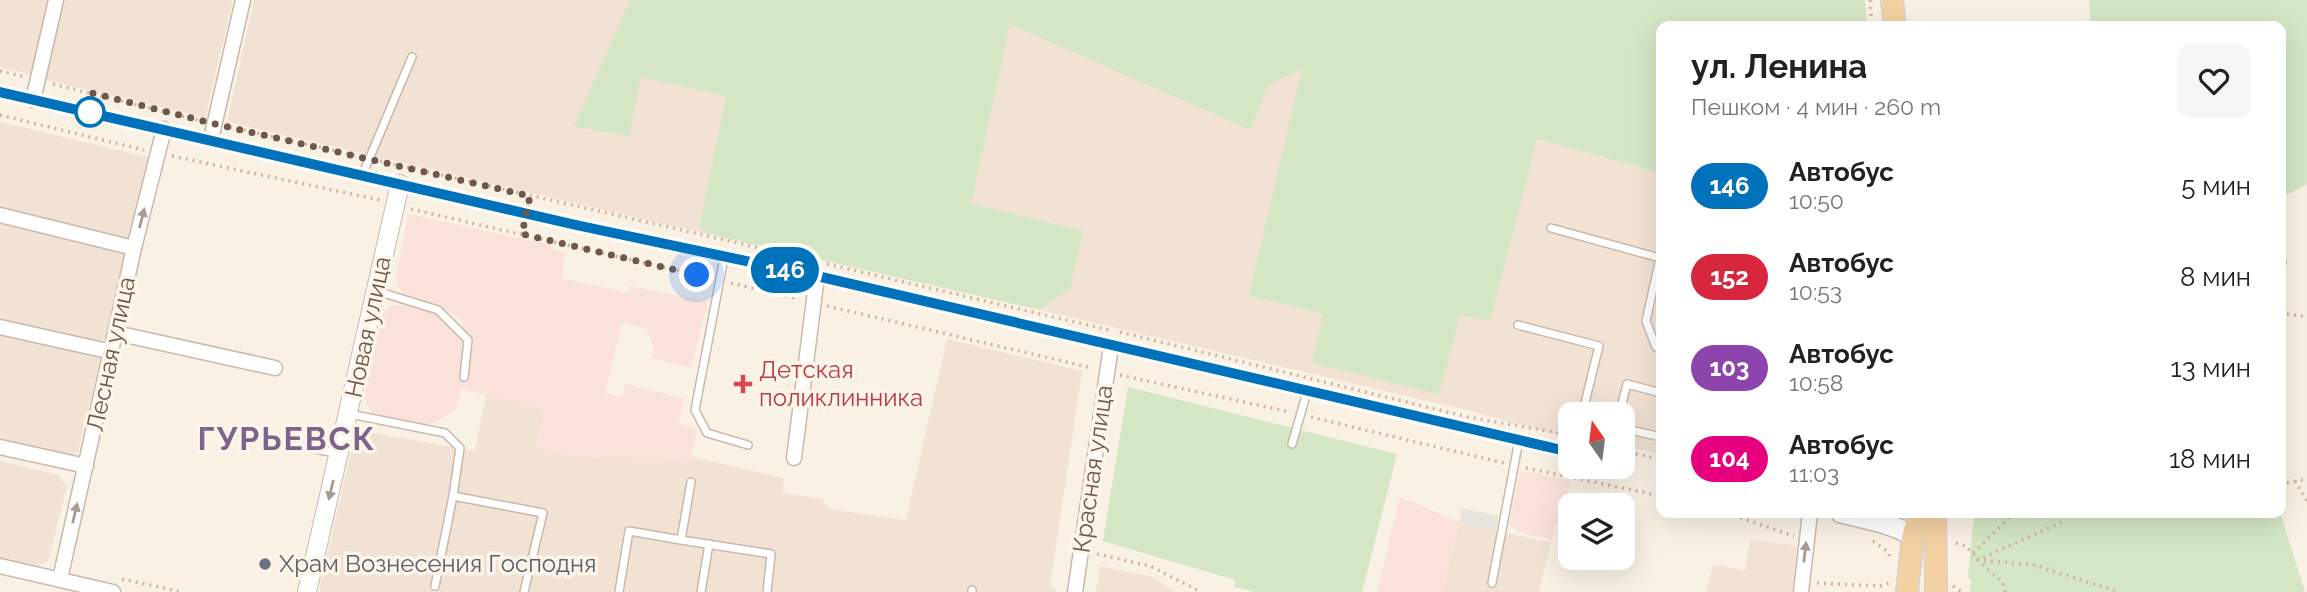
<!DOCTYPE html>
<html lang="ru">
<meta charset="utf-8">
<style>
:root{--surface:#fff;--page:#f6f6f6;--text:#222;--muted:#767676}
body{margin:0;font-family:Raleway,sans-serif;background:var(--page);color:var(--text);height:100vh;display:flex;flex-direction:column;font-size:26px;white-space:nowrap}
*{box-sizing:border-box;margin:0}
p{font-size:23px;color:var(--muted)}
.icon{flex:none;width:38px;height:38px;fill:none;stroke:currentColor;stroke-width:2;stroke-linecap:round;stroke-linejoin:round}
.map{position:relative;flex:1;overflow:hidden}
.sheet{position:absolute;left:1656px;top:21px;width:630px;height:497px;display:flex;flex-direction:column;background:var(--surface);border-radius:14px;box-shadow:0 7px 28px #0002}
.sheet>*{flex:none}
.badge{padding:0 14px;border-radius:23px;font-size:24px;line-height:46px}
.needle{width:46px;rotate:346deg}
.fabs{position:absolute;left:1558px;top:402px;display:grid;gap:14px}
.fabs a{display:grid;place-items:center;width:77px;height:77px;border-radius:14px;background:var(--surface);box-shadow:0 7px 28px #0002;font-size:35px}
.you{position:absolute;width:35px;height:35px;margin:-18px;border:5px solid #fff;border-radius:50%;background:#1a73e8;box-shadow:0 0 0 10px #1a73e833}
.map>.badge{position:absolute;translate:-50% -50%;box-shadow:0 0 0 4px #fff}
.round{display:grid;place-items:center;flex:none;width:74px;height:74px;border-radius:14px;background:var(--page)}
.summary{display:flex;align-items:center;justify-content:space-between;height:119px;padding:0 35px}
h1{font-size:33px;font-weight:700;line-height:52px}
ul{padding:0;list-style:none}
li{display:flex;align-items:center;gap:21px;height:91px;padding:0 35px}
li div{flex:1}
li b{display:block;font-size:26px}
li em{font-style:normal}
li .badge{min-width:77px;font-weight:700;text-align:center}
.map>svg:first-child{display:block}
.residential{fill:#f1e2d4}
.commercial{fill:#fae1d9}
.industrial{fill:#eae4df}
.green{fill:#d4e6c4}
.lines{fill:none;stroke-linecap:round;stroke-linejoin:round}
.service-casing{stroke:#cab8ac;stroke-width:10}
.minor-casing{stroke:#cab8ac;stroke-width:17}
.tertiary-casing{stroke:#cab8ac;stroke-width:20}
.secondary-casing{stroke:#cfbaad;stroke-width:22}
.primary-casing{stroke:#d7d0cd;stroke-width:24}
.path{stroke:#d2b2a2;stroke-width:3.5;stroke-dasharray:2 5;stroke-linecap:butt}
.service{stroke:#fff;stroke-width:7}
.minor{stroke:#fff;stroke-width:14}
.tertiary{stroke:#fff;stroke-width:18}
.secondary{stroke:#fff;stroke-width:19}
.primary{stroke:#f3d1a2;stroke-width:21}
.oneway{fill:#a99a94}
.line-casing{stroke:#fff;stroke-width:16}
.line{stroke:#0072bc;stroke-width:10}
.walk{stroke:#70574c;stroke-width:7;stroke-dasharray:0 12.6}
.stop-dot{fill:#fff;stroke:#0072bc;stroke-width:3.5}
.health-dot{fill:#e0444e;stroke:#fdf5ea;stroke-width:2.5}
.worship-dot{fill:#6b7280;stroke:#fdf5ea;stroke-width:2.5}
.labels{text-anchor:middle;stroke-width:7;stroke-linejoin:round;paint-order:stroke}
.street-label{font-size:24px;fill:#70574c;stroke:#fdf5ea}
.health-label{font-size:24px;fill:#be3a42;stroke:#fdf5ea;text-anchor:start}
.worship-label{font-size:24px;fill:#5b616d;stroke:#fdf5ea;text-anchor:start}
.district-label{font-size:32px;font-weight:bold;letter-spacing:2px;fill:#7d648c;stroke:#fdf5ea}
</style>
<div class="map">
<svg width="2307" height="592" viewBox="0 0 2307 592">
<rect width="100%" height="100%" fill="#faf1e5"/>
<!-- residential -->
<g class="residential">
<polygon points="0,0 51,0 32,75 0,67"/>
<polygon points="61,0 233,0 205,118 47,80 46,71"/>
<polygon points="254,0 630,0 575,125 641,76 726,96 699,227 707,234 227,122"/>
<polygon points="1010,23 1250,130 1268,86 1303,67 1249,296 1322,314 1537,139 1661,173 1661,455 1622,446 1622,415 1570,415 1570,438 1466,410 1040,310 1070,288 971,204"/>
<polygon points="0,122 148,157 128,241 0,211"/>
<polygon points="0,223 125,252 105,339 98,343 0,322"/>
<polygon points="0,334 96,356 100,360 78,452 64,460 0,445"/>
<polygon points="947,339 1082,371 1050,586 1058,592 319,592 356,430 475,451 486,395 544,409 551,380 622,397 625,384 684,399 678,424 697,429 691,457 784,478 782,493 824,499 823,503 828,505 828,509 906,520"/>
<polygon points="0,461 59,475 67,487 48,561 31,569 0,561"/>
<polygon points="1459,522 1551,543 1539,592 1442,592"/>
<polygon points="1750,540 1797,546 1792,592 1706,592 1713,565 1745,570"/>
<polygon points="1100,566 1153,577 1175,592 1096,592"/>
</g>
<!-- commercial -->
<g class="commercial">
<polygon points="408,214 551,245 551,249 566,252 561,278 628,293 630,286 708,302 691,368 652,358 654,347 645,328 622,323 605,393 622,397 625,384 684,399 678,424 697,428 690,463 573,457 534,451 544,409 461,389 456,409 435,423 424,425 371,412 364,397 383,314 390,306 402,305 436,312 460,333 463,321 441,306 404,294 397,283 396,276"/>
<polygon points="1520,470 1570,481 1561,523 1555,525 1552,540 1519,532 1509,524"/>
<polygon points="1400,497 1459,522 1442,592 1377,592"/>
</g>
<!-- industrial -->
<polygon class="industrial" points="1462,508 1499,516 1496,530 1459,522"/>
<!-- green -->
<g class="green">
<polygon points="630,0 1865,0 1867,26 1661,26 1661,173 1537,139 1490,321 1460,315 1439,394 1312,363 1323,314 1249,296 1302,68 1268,86 1250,130 1010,24 971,204 1083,231 1070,288 1040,310 707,234 699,227 726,96 641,77 629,136 574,126"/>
<polygon points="2089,0 2307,0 2307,184 2280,198 2280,26 2091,26"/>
<polygon points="1128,387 1397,454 1362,592 1255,592 1234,587 1235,580 1103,541"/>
<polygon points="2280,512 2305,592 1970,592 1971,579 1968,578 1974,513"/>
</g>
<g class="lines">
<defs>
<g id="service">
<polyline points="362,176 412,57"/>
<polyline points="1551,228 1660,258 1646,321 1656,347 1661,348"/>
<polyline points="724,258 695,410 707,433 748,445"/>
<polyline points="2280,263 2282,263"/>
<polyline points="377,291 438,310 468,340 464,377"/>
<polyline points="1518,325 1599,346 1582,415"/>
<polyline points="350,414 445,433 460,448 453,496 435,586"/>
<polyline points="1619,415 1627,384 1661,393"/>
<polyline points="1622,428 1661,437"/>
<polyline points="239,432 339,454"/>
<polyline points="1292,444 1307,392"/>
<polyline points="691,482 681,540 771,554 767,592"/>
<polyline points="453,496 543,513 524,592"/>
<polyline points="1492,583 1519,440"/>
<polyline points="619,592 629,531 681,540"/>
<polyline points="701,592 709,544"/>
<polyline points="972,592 972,590"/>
</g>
<g id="minor">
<polyline points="33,100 56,0"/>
<polyline points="211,139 243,0"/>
<polyline points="0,215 134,248"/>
<polyline points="0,327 112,352"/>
<polyline points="116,333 275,368"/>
<polyline points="0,447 86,466"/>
<polyline points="794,458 817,276"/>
<polyline points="0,566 113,592"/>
<polyline points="60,579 134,248 164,129"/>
<polyline points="1075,592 1111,346"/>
<polyline points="1801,592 1810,513"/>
</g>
<polyline id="tertiary" points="307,592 400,184"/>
<path id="secondary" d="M1841,513c25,6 50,10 72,23"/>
<g id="primary">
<polyline points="1892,0 1895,26"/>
<polyline points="1935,513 1936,592"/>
<polyline points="1907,592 1913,536 1919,513"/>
</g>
</defs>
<!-- service casing -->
<use href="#service" class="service-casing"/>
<!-- minor casing -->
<use href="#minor" class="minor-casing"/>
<!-- tertiary casing -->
<use href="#tertiary" class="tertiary-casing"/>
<!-- secondary casing -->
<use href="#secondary" class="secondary-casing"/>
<!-- primary casing -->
<use href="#primary" class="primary-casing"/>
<!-- path -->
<g class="path">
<polyline points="1870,0 1872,26"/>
<polyline points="0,71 25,77"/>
<polyline points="53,84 202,121"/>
<polyline points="0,115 144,150"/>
<polyline points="230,127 359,156"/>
<polyline points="172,156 380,200"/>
<polyline points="380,161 400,166"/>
<polyline points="407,167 812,260"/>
<polyline points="411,209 710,278"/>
<polyline points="522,234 530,196"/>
<polyline points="827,264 1109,330"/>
<polyline points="731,283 799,299"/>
<polyline points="827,306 1092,368"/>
<polyline points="2287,314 2307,317"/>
<polyline points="1120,332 1468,417 1570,435"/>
<polyline points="1120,375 1290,412"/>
<polyline points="1311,417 1504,463"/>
<polyline points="1622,451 1661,459"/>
<polyline points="1526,468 1661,496"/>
<polyline points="1574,477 1578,467"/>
<polyline points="2295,481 2307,501"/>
<polyline points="2280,484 2307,479"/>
<polyline points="1727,513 1794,536"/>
<polyline points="1873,541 1888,552 1891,560"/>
<polyline points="1956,543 1966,546 1978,560 2034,565 2119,592"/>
<polyline points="1973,553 2014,513"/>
<polyline points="1097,554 1150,566 1201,592"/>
<polyline points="122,579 182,592"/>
<polyline points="1817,583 1880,586 1889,583"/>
<polyline points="1953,586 1962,592"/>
<polyline points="2005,592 2003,583 1978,560 2062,522"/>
</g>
<!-- service -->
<use href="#service" class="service"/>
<!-- minor -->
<use href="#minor" class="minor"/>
<!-- tertiary -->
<use href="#tertiary" class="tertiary"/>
<!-- secondary -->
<use href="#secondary" class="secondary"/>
<!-- primary -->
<use href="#primary" class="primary"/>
</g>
<!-- one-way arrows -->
<defs><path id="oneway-solid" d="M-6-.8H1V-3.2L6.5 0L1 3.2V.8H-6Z" transform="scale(1.75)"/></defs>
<g class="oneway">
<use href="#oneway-solid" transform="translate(142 218) rotate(-76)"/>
<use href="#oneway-solid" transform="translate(331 490) rotate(103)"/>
<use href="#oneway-solid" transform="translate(75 513) rotate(-77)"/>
<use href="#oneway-solid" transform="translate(1805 552) rotate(-83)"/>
</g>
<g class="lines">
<defs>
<polyline id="line" points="0,92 576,225 817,276 1570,452"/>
</defs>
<!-- line casing -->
<use href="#line" class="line-casing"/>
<!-- line -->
<use href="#line" class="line"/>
<!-- walk -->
<polyline class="walk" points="90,112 88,92 215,124 530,196 522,234 697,275"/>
</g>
<!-- markers -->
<circle class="stop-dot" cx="90" cy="112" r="14"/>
<path class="health-dot" d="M739.5 373.5h7v7h7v7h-7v7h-7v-7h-7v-7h7z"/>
<circle class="worship-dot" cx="265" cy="564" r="7"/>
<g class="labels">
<!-- street labels -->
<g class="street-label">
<text transform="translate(368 327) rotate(-78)" y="8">Новая улица</text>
<text transform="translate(111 354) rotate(-78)" y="8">Лесная улица</text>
<text transform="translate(1093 469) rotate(-82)" y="8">Красная улица</text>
</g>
<!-- health labels -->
<g class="health-label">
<text x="759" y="378">Детская<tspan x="759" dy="28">поликлинника</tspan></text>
</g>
<!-- worship labels -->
<g class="worship-label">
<text x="279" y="572">Храм Вознесения Господня</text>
</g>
<!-- district labels -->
<g class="district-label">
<text x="287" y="450">ГУРЬЕВСК</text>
</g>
</g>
</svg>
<div class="fabs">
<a><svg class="needle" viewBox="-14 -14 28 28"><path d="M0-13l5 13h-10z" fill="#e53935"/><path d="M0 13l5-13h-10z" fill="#767676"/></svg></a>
<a><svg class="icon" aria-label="layers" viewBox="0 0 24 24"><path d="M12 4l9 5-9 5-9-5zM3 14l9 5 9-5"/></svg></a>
</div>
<div class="you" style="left:697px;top:275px"></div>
<b class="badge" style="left:785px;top:270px;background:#0072bc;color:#fff">146</b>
<section class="sheet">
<div class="summary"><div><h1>ул. Ленина</h1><p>Пешком · 4 мин · 260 m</p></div><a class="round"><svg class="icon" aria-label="heart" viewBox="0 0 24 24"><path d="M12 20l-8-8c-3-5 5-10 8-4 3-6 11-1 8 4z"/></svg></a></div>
<ul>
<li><span class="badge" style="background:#0072bc;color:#fff">146</span><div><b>Автобус</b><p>10:50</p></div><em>5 мин</em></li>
<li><span class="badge" style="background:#d7263d;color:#fff">152</span><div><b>Автобус</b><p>10:53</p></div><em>8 мин</em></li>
<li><span class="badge" style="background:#8e44ad;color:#fff">103</span><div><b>Автобус</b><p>10:58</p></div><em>13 мин</em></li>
<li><span class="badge" style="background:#e6007e;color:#fff">104</span><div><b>Автобус</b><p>11:03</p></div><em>18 мин</em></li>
</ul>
</section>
</div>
